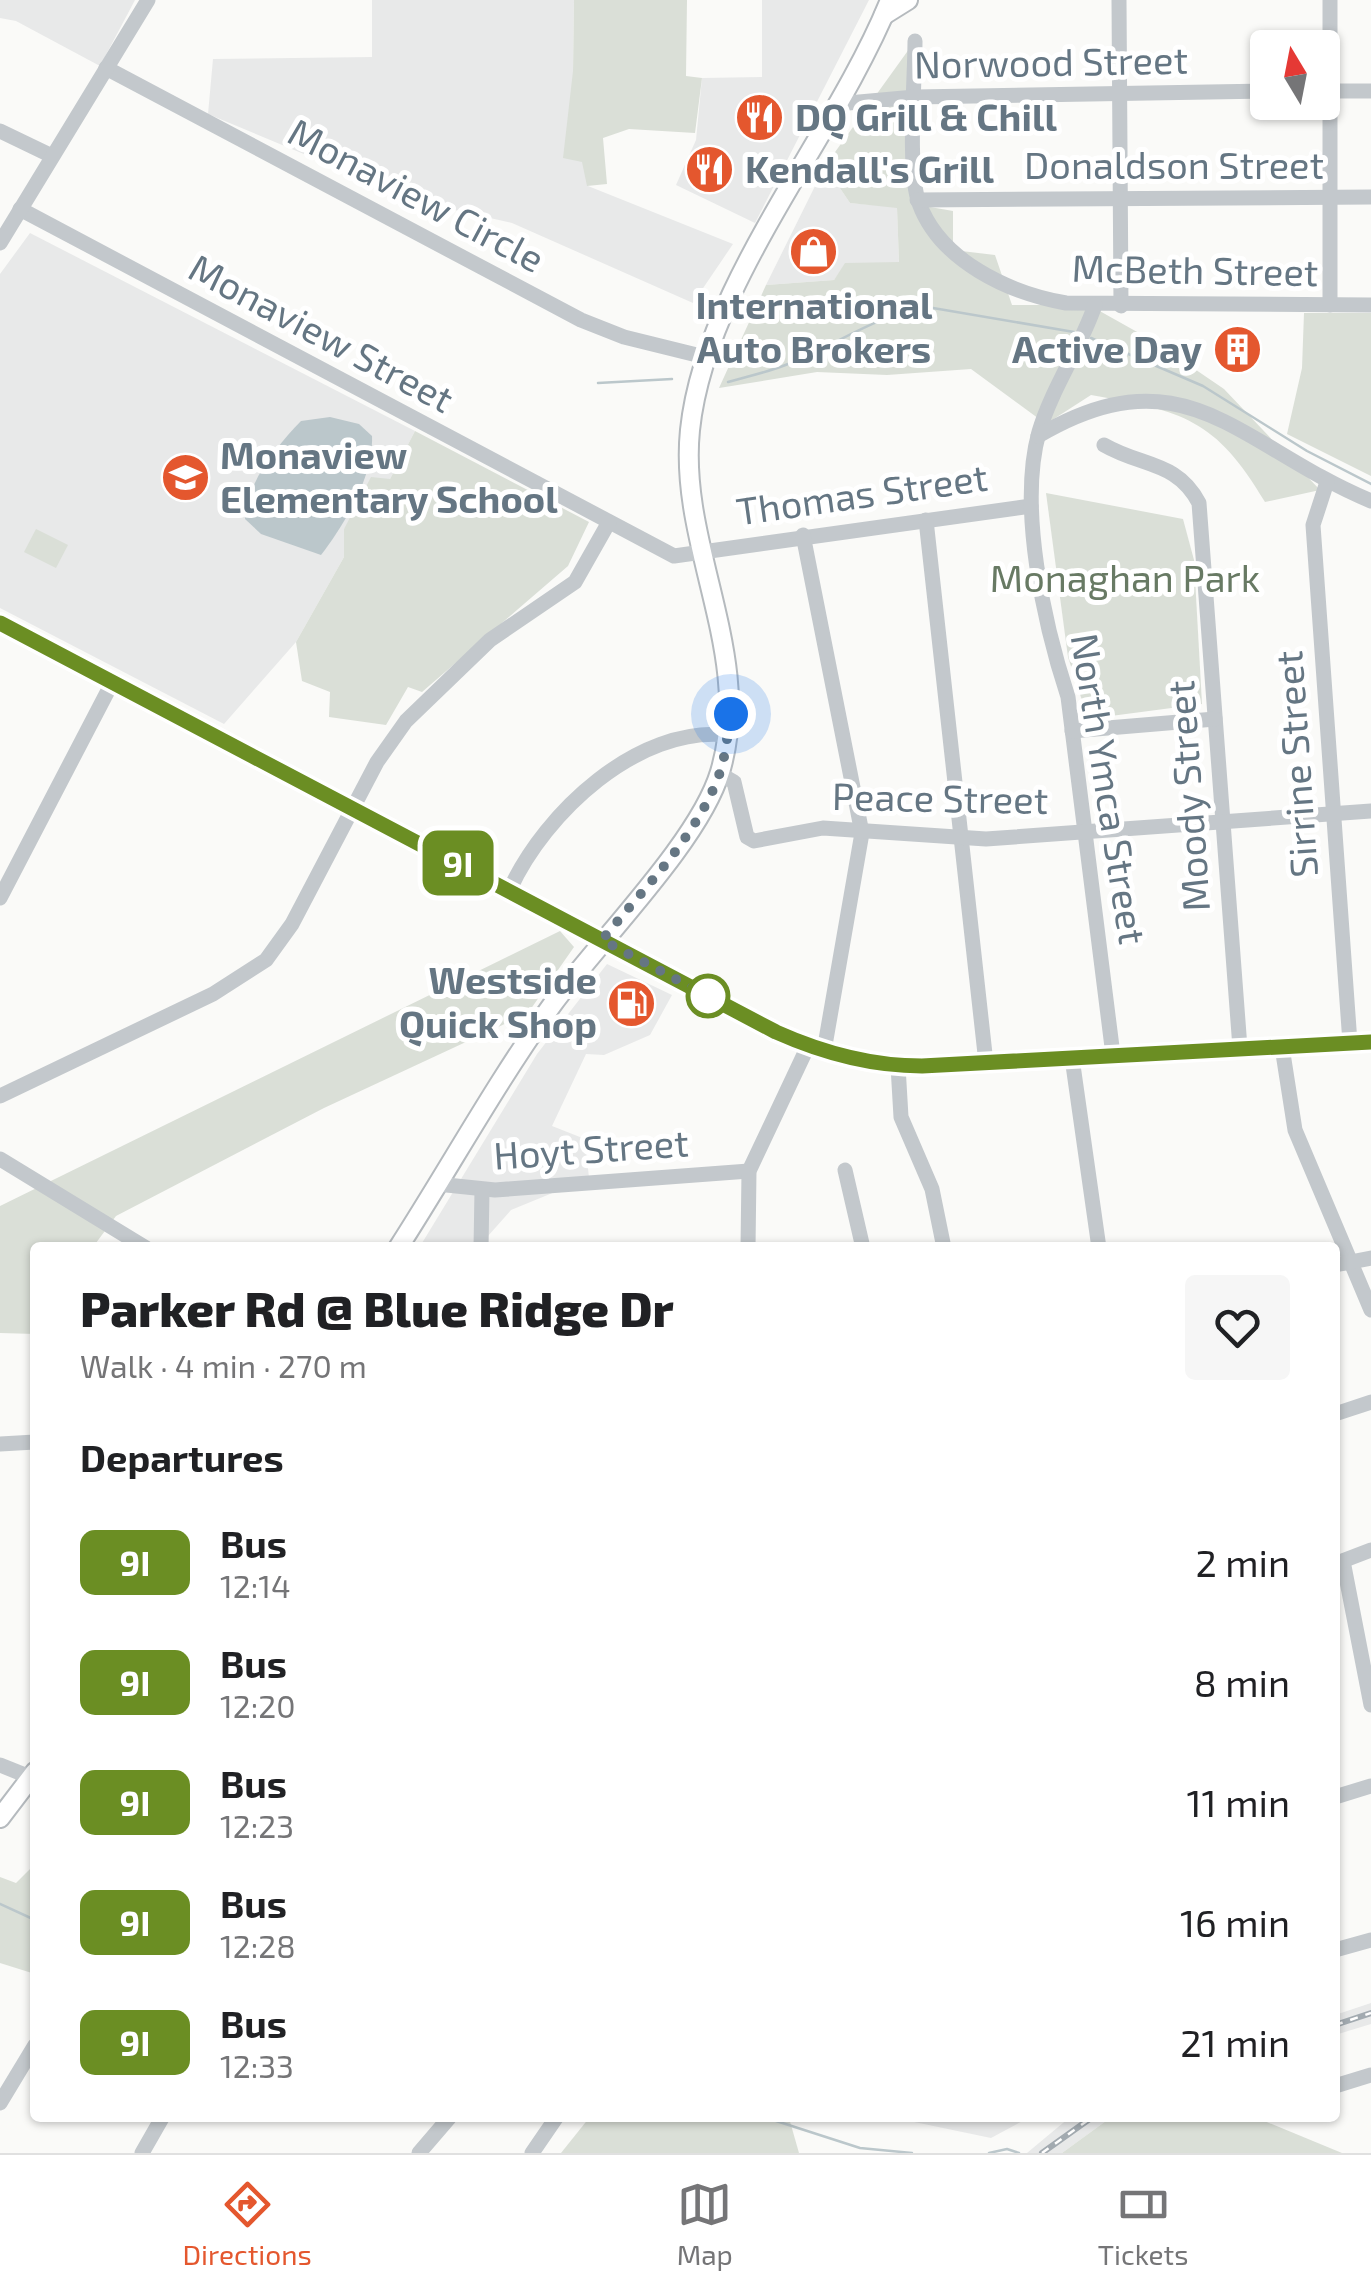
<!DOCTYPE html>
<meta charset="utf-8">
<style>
:root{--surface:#fff;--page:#f6f6f6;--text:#202124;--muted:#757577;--line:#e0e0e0;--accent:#e4572e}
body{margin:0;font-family:"Exo 2",sans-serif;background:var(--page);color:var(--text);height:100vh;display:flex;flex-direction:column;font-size:38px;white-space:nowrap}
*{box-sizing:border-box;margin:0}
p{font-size:32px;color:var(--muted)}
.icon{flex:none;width:55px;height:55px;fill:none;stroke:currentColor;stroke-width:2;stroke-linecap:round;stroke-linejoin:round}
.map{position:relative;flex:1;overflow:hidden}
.side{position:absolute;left:30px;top:1242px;width:1310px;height:880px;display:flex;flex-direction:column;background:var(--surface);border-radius:10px;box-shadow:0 2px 8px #0004}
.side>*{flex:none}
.badge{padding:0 20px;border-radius:15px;font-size:35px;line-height:65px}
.needle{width:65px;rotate:350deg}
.fabs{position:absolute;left:1250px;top:30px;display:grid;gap:20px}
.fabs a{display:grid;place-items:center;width:90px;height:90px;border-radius:10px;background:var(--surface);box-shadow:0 2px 8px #0004;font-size:50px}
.you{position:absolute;width:50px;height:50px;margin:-25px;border:8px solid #fff;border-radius:50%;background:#1a73e8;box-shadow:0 0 0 15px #1a73e833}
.map>.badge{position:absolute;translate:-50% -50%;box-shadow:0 0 0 5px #fff}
h2{padding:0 50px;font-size:38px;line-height:90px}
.round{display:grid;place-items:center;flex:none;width:105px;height:105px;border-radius:10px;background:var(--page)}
.summary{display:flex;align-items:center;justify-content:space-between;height:170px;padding:0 50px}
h1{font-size:48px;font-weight:800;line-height:75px}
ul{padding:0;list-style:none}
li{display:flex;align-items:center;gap:30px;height:120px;padding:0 50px}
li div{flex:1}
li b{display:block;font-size:38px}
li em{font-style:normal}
li .badge{min-width:110px;font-weight:700;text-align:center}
.dock{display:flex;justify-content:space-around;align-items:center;height:140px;border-top:2px solid var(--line);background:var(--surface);font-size:28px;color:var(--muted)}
.dock a{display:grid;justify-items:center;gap:5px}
.dock .on{color:var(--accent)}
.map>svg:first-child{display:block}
.built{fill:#e8e9e9}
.green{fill:#dadfd7}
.water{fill:#bbc7cb}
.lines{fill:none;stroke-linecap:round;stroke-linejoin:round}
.stream{stroke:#bbc7cb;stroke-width:2.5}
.major-casing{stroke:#b5babe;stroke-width:22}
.minor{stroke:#c3c8cc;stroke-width:15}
.major{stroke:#fff;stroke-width:18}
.rail-casing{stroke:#a2aab0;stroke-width:6}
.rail{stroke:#fff;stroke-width:2.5;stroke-dasharray:8;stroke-linecap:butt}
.line-casing{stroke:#fff;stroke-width:22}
.line{stroke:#6b8e23;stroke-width:15}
.walk{stroke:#657683;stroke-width:10;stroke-dasharray:0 18}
.stop-dot{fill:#fff;stroke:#6b8e23;stroke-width:5}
.labels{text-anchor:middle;stroke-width:10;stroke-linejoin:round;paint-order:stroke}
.street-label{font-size:38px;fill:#657683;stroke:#fff}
.poi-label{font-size:38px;font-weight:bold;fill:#657683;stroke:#fff;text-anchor:start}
.park-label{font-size:38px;fill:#687a64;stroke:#fff}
</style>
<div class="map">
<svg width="1371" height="2153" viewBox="0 0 1371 2153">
<rect width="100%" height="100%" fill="#fafaf8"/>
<!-- built -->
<g class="built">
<polygon points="0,0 135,0 100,66 16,21 0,18"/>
<polygon points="372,0 574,0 573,71 588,186 733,244 693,303 512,223 419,202 208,114 213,59 372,57"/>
<polygon points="762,0 869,0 755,223 676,185 696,140 702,78 762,77"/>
<polygon points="825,166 850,203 897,207 899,263 846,263 834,280 766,285"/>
<polygon points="30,233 415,431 390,479 344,529 344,557 296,642 224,724 0,608 0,274"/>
<polygon points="607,964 672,995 650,1035 604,1055 586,1054 552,1126 585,1139 589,1178 511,1210 488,1236 487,1247 419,1248 537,1054"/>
<polygon points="1371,2003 1371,2024 1335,2035 1335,2015"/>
<polygon points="895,2118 1028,2118 991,2138"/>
<polygon points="1069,2118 1110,2118 1062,2153 1027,2153"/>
</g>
<!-- green -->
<g class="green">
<polygon points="574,0 687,0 686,76 702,78 695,133 629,129 603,138 607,184 587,186 582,162 563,158 573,71"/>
<path d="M912,45l1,159 40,7v39l42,5 17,50h77l66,37 69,47 96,101 -55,12c-49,-83 -82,-91 -174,-107l-45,29 -75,-55 -84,6 -70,-3 -98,16 47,-103 68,-5 11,-17 54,-1 -2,-54 -47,-5 -25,-37z"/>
<polygon points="1304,313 1371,313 1371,476 1287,434 1302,368"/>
<polygon points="415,431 589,522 568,566 422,692 408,687 386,725 329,717 330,692 302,681 296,642 344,557 344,529 371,477 390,479"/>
<polygon points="1046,493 1183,519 1194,560 1202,704 1088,719 1068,657"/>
<polygon points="36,529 68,545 56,568 24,552"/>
<polygon points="560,931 574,947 528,1013 324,1108 116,1216 93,1247 35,1248 35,1334 0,1333 0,1206"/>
<polygon points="35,1864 35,1974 0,1963 0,1877 16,1883"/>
<polygon points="589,2118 789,2118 799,2153 561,2153"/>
<polygon points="1110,2118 1257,2118 1342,2153 1062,2153"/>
</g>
<!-- water -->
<path class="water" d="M330,417l29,7 13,12c2,39 -27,88 -51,119l-60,-21 -16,-15c2,-37 31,-72 56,-98z"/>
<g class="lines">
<!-- stream -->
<g class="stream">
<polyline points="1091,338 1203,386 1307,451 1371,484"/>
<path d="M728,382c20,-6 41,-10 60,-18 50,-19 89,-52 145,-56l141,24"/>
<polyline points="598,383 672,379"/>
<polyline points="0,1904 35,1920"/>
<polyline points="724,2118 770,2119 860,2148 912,2153"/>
<polyline points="989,2153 1007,2149 1019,2153"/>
</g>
<defs>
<g id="major">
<polyline points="884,15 908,0"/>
<path d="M398,1248c52,-81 98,-165 154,-243 46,-63 147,-163 168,-233 35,-116 -42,-226 -30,-342 15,-146 145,-293 200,-430"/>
<polyline points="0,1818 35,1772"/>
</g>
</defs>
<!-- major casing -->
<use href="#major" class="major-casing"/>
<!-- minor -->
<g class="minor">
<polyline points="1119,0 1121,306"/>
<path d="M915,41c0,39 -8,130 4,162 21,58 90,90 147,100l305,2"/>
<polyline points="106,68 581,320 624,337 705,357"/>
<polyline points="1322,91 1371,91"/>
<polyline points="837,104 915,97 1268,91"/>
<polyline points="0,131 52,156"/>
<polyline points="917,200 1371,197"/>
<polyline points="20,209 674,556 1031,506"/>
<polyline points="0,243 148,0"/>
<path d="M1095,305c-15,44 -43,83 -56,127 -21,75 5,192 29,265l45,358"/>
<polyline points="1330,305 1330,0"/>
<path d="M1038,436c148,-87 201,10 333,65"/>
<path d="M1104,445c38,22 73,16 95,58l41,545"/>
<polyline points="1327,482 1313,525 1350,1043"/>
<polyline points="926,520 986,1063"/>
<polyline points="803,535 862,833 824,1051"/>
<path d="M0,623l776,409c47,21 94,34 146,34l449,-24"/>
<polyline points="1072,731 1215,719"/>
<polyline points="720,774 734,782 747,837 754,841 823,828 986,839 1371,811"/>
<path d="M510,889c35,-76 127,-163 217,-154"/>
<polyline points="0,898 112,683"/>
<polyline points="1282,1047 1295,1130 1371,1310"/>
<polyline points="1072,1058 1099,1248"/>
<polyline points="898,1066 901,1117 932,1189 944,1248"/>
<polyline points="0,1096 213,994 266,960 292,924 377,762 406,721 490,640 575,582 609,522"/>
<polyline points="0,1159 146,1248"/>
<polyline points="845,1170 863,1248"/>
<polyline points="437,1184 495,1190 749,1171"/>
<polyline points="481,1248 482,1190"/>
<polyline points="748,1248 749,1171 808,1046"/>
<polyline points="1335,1265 1371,1258"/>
<polyline points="1335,1414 1371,1402"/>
<polyline points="0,1444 35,1442"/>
<polyline points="1343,1561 1371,1705"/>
<polyline points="1337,1563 1371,1550"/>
<polyline points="0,1765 35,1779"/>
<polyline points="1335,1797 1371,1786"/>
<polyline points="1335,1950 1371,1940"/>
<polyline points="1335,2086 1371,2075"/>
<polyline points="0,2103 35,2045"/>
<polyline points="142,2153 162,2118"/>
<polyline points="419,2153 449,2118"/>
<polyline points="532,2153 556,2118"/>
</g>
<!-- major -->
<use href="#major" class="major"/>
<defs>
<g id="rail">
<polyline points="1335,2025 1371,2013"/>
<polyline points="1042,2153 1091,2118"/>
</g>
</defs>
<!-- rail casing -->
<use href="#rail" class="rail-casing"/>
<!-- rail -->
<use href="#rail" class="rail"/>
</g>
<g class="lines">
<defs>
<path id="line" d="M0,623l776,409c47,21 94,34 146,34l449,-24"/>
</defs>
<!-- line casing -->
<use href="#line" class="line-casing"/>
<!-- line -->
<use href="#line" class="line"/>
<!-- walk -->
<path class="walk" d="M708,996l-106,-56c41,-51 94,-102 117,-165 7,-19 8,-41 12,-61"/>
</g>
<!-- icons -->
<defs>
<symbol id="restaurant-disc" viewBox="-11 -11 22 22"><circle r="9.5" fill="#e4572e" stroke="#fff"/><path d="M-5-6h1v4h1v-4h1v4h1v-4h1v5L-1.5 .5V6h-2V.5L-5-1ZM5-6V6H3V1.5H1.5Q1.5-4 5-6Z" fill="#fff"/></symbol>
<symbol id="shop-disc" viewBox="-11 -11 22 22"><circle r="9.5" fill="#e4572e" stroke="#fff"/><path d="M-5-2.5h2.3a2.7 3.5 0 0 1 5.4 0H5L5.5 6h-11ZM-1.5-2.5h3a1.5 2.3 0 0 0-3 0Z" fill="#fff"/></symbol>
<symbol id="building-disc" viewBox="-11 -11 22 22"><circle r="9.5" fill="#e4572e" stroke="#fff"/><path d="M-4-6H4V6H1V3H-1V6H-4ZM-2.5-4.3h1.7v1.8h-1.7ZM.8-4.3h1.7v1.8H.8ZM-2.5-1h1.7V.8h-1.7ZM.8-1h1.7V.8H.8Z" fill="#fff"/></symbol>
<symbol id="school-disc" viewBox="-11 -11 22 22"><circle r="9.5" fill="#e4572e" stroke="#fff"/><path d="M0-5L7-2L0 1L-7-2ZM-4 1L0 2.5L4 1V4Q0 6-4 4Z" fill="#fff"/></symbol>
<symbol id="fuel-disc" viewBox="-11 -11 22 22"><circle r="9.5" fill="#e4572e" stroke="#fff"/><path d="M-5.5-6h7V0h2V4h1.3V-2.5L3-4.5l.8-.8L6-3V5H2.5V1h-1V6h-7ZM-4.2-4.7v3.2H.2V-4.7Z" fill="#fff"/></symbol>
</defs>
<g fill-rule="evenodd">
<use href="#restaurant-disc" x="732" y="90" width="55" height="55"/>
<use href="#restaurant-disc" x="682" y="142" width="55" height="55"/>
<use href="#shop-disc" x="786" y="224" width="55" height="55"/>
<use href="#building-disc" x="1210" y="322" width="55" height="55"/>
<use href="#school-disc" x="158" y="450" width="55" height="55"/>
<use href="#fuel-disc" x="604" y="976" width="55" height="55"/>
</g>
<!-- markers -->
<circle class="stop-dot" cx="708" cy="996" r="20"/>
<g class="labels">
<!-- street labels -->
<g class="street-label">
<text transform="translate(1051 63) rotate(-1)" y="13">Norwood Street</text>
<text x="1174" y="179">Donaldson Street</text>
<text transform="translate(416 196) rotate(28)" y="13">Monaview Circle</text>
<text transform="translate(1195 271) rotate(1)" y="13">McBeth Street</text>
<text transform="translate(321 334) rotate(28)" y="13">Monaview Street</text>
<text transform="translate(862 495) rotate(-8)" y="13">Thomas Street</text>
<text transform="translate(1297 764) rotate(-94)" y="13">Sirrine Street</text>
<text transform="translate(1108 789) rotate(81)" y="13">North Ymca Street</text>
<text transform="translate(1189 796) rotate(-94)" y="13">Moody Street</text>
<text transform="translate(940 799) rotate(1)" y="13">Peace Street</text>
<text transform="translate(591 1150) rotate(-4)" y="13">Hoyt Street</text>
</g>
<!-- poi labels -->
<g class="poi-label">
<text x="795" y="131">DQ Grill &amp; Chill</text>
<text x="745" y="183">Kendall's Grill</text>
<text x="814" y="319" text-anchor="middle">International<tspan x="814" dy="44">Auto Brokers</tspan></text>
<text x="1202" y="363" text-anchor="end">Active Day</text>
<text x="220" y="469">Monaview<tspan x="220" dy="44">Elementary School</tspan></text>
<text x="597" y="994" text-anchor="end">Westside<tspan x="597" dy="44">Quick Shop</tspan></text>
</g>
<!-- park labels -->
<g class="park-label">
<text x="1125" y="592">Monaghan Park</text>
</g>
</g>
</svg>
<div class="fabs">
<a><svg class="needle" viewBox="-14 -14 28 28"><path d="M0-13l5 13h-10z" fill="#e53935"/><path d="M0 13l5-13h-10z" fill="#757577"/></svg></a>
</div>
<div class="you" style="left:731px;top:714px"></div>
<b class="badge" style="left:458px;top:863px;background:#6b8e23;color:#fff">9I</b>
<section class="side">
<div class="summary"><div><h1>Parker Rd @ Blue Ridge Dr</h1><p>Walk · 4 min · 270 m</p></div><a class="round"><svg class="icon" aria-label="heart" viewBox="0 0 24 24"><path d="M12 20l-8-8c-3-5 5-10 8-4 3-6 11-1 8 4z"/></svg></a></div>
<h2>Departures</h2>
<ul>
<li><span class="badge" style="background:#6b8e23;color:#fff">9I</span><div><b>Bus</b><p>12:14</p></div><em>2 min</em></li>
<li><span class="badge" style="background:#6b8e23;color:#fff">9I</span><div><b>Bus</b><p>12:20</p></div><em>8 min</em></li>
<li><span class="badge" style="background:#6b8e23;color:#fff">9I</span><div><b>Bus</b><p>12:23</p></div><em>11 min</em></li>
<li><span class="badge" style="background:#6b8e23;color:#fff">9I</span><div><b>Bus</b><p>12:28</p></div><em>16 min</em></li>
<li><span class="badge" style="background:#6b8e23;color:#fff">9I</span><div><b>Bus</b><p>12:33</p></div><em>21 min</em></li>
</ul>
</section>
</div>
<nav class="dock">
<a class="on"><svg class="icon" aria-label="directions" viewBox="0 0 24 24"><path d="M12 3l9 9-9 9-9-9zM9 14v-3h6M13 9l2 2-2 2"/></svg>Directions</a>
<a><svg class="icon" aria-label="map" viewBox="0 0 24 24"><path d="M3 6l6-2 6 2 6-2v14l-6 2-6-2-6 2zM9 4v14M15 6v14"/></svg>Map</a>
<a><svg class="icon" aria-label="tickets" viewBox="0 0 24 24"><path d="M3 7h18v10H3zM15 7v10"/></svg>Tickets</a>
</nav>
